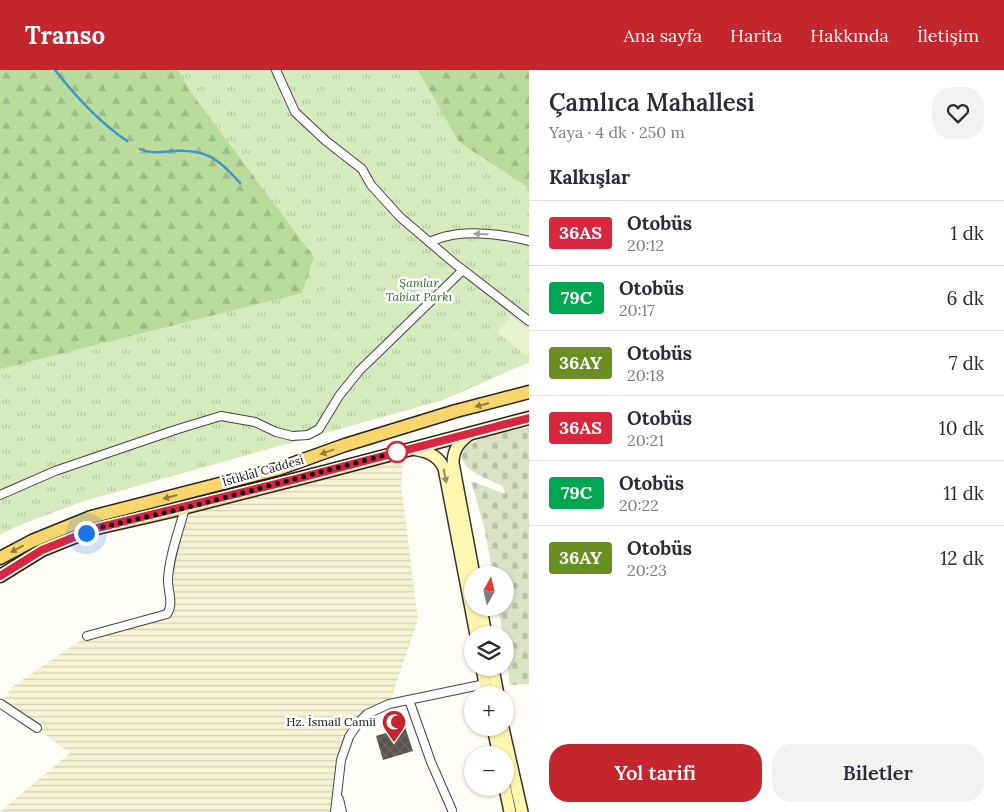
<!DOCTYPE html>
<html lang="tr">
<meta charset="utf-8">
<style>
:root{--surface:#fff;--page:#f2f2f3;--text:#2b2b33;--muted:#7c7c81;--line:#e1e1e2;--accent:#c4262e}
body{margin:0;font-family:Lora,serif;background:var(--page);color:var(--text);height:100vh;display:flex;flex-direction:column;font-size:19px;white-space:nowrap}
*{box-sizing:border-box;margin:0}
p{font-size:16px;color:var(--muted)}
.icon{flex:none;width:28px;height:28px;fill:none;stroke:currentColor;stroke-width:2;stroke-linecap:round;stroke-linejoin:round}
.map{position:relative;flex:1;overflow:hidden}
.sheet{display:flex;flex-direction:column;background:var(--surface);width:475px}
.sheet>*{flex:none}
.badge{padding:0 10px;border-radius:4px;font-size:18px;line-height:32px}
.needle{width:32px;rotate:8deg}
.buttons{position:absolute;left:464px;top:496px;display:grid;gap:10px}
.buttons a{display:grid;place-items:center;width:50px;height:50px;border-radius:50%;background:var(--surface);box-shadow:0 1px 4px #0004;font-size:25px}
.you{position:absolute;width:25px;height:25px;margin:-12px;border:4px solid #fff;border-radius:50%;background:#1a73e8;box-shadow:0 0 0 8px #1a73e833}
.map>.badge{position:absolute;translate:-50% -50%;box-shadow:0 0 0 2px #fff}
h2{padding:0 20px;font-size:19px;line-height:45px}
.round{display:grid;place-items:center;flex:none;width:52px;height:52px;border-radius:20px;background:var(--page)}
.headline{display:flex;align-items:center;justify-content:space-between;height:85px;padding:0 20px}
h1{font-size:24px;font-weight:600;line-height:38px}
.cta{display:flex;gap:10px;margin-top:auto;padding:10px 20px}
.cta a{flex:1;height:58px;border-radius:20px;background:var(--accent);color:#fff;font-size:20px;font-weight:600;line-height:58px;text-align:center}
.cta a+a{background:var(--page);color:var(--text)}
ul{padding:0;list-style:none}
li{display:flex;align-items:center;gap:15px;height:65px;padding:0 20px;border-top:1px solid var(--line)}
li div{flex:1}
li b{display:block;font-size:19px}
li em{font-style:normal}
li .badge{min-width:55px;font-weight:700;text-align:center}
header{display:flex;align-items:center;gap:30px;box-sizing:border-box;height:70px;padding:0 25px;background:var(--accent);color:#fff}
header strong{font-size:24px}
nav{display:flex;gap:28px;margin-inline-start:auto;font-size:18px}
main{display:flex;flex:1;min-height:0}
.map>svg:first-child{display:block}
.farmland{fill:url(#farmland-rules)}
.forest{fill:url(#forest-firs)}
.cemetery{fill:url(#cemetery-stones)}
.park{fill:url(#park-tufts)}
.pitch{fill:#e6f2cf}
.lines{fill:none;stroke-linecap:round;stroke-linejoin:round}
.stream{stroke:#3f96cf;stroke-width:2.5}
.building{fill:url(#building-cross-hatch)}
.minor-casing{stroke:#444;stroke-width:10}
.secondary-casing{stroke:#333;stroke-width:14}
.primary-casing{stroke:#222;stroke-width:15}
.minor{stroke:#fff;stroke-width:8}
.secondary{stroke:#fff6b0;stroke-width:11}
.primary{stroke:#f9d66b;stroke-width:12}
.oneway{fill:#a0a0a0}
.oneway2{fill:#917d42}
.oneway3{fill:#948f68}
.line-casing{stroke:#fff;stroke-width:11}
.line{stroke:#d7263d;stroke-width:8}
.walk{stroke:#111;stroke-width:5;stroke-dasharray:0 9}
.stop-dot{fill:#fff;stroke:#d7263d;stroke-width:2.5}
.labels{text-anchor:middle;stroke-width:5;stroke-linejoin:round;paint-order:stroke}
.park-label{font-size:12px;font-style:italic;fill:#2f6b1f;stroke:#fff}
.street-label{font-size:12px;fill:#111;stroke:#fff}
.poi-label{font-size:12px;fill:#111;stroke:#fff;text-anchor:end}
</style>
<header>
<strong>Transo</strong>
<nav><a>Ana sayfa</a><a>Harita</a><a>Hakkında</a><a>İletişim</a></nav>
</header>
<main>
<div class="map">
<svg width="529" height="742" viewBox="0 0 529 742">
<defs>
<pattern id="farmland-rules" width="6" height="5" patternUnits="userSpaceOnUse" patternTransform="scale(1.25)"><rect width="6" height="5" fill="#f6f3d4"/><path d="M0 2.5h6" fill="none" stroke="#d2cfb5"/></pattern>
<pattern id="forest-firs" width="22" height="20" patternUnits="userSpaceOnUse" patternTransform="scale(1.25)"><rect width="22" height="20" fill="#b9dc9c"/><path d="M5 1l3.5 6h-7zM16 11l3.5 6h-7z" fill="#9ebc85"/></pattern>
<pattern id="cemetery-stones" width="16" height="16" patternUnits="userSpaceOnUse" patternTransform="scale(1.25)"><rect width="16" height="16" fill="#d9e3c4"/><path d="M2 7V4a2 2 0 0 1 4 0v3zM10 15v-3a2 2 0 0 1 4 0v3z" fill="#b9c2a7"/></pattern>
<pattern id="park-tufts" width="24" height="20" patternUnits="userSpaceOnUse" patternTransform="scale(1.25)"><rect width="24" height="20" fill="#d5ebbd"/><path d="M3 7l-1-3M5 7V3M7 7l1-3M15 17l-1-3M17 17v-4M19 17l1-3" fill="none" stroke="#b6c8a1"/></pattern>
<pattern id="building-cross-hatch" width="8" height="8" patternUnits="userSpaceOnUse" patternTransform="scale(1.25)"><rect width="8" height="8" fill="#5a524d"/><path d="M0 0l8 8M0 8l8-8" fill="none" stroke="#6d6662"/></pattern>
</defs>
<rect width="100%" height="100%" fill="#fffdf5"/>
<!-- farmland -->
<polygon class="farmland" points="411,378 403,391 401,415 418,550 389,634 358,653 341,690 335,742 0,742 70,683 22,647 1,634 12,617 87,566 167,544 168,511 185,438"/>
<!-- forest -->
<path class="forest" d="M0,0h529v292c-29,12 -57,26 -87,38l-356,100 -62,23 -24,11z"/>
<!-- cemetery -->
<path class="cemetery" d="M529,357v257l-19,1 -5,-36v-14h-2l-5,-27h7v-33h-12l-9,-49 -13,-45 34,13 -2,-8c-11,-5 -22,-9 -32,-16 -4,-2 -8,-8 -9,-12 -2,-22 51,-27 67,-31z"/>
<!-- park -->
<path class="park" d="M178,0h240l41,72 70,46v174c-29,12 -57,26 -87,38l-356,100 -62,23 -24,11v-165l302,-76 12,-36 -124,-166z"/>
<!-- pitch -->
<polygon class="pitch" points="511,246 529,260 529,282 526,286 497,262"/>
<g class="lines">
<!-- stream -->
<g class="stream">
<path d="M55,0c21,27 44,52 72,71"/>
<path d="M140,79c10,5 21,3 32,2 34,-2 46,7 68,32"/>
</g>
</g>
<!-- building -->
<polygon class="building" points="405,657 413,681 383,690 376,666"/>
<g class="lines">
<defs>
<g id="minor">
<polyline points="276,0 295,42 326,71 362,99 371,115 400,147 454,193 529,251"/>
<path d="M429,172c6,-2 12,-5 19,-6 21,-6 60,-1 81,5"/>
<polyline points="0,425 55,401 178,359 221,346 255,352 276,362 292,366 308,365 319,359 339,326 359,301 463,200"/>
<path d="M87,566l80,-22c7,-10 1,-22 1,-34 1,-24 11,-49 17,-72"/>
<polyline points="409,630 431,692 452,740"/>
<polyline points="1,634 37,658"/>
<polyline points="339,729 342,742"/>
<polyline points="335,742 341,690 349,667 358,653 367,644 389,634 485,614"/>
</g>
<g id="secondary">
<path d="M471,363c-11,8 -18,16 -18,30l21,112"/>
<path d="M412,379c14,2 25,5 32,19l32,167"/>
<polyline points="481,538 486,565"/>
<polyline points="482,598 487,625"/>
<polyline points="493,598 498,625"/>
<polyline points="493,658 499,685"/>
<polyline points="503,658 522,742"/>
<polyline points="505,718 510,742"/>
</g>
<g id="primary">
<polyline points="0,488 32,471 91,447 278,399 345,375 456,341 529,322"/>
<polyline points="0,506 42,480 97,458 167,442 328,401 529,348"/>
</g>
</defs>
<!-- minor casing -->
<use href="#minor" class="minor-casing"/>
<!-- secondary casing -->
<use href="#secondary" class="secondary-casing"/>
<!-- primary casing -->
<use href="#primary" class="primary-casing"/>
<!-- minor -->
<use href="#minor" class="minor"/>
<!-- secondary -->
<use href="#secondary" class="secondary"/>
<!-- primary -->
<use href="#primary" class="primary"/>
</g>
<!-- one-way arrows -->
<defs><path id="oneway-solid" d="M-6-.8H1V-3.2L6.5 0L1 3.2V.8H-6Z" transform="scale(1.25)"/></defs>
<use class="oneway" href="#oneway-solid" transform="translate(481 164) rotate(-178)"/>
<g class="oneway2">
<use href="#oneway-solid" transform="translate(482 335) rotate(165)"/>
<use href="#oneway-solid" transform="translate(327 382) rotate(160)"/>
<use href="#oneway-solid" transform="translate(170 427) rotate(165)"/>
<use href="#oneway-solid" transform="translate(17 479) rotate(152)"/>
</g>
<use class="oneway3" href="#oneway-solid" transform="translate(445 406) rotate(79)"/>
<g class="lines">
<defs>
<polyline id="line" points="0,506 42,480 97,458 292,410 529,348"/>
</defs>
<!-- line casing -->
<use href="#line" class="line-casing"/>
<!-- line -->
<use href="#line" class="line"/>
<!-- walk -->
<polyline class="walk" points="86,463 97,458 185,438 397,382"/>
</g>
<!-- icons -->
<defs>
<symbol id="mosque-pin" viewBox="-11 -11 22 30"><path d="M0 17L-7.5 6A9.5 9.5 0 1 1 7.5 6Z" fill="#c4262e" stroke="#fff"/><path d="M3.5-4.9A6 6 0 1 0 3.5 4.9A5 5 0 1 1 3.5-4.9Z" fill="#fff"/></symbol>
</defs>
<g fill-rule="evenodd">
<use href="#mosque-pin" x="380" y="638" width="28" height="38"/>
</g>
<!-- markers -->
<circle class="stop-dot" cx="397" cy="382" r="10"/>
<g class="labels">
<!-- park labels -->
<g class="park-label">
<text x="419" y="217">Şamlar<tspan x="419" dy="14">Tabiat Parkı</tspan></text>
</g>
<!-- street labels -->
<g class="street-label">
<text transform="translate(263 401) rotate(-16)" y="4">İstiklal Caddesi</text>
</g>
<!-- poi labels -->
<g class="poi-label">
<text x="376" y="656">Hz. İsmail Camii</text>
</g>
</g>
</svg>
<div class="buttons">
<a><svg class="needle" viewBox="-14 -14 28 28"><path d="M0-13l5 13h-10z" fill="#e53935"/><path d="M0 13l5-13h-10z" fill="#7c7c81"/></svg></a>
<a><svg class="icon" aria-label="layers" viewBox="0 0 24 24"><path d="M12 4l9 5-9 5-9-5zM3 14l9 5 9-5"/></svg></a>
<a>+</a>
<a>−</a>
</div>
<div class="you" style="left:86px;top:463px"></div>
</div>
<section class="sheet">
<div class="headline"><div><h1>Çamlıca Mahallesi</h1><p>Yaya · 4 dk · 250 m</p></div><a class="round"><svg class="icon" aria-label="heart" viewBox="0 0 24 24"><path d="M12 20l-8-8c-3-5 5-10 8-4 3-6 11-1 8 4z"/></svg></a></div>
<h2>Kalkışlar</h2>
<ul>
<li><span class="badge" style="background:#d7263d;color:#fff">36AS</span><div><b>Otobüs</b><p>20:12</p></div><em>1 dk</em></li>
<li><span class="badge" style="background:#00a651;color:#fff">79C</span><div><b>Otobüs</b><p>20:17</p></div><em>6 dk</em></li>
<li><span class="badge" style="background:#6b8e23;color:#fff">36AY</span><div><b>Otobüs</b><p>20:18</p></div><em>7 dk</em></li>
<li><span class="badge" style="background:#d7263d;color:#fff">36AS</span><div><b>Otobüs</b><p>20:21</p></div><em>10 dk</em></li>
<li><span class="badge" style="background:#00a651;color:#fff">79C</span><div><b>Otobüs</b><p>20:22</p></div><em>11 dk</em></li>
<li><span class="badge" style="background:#6b8e23;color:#fff">36AY</span><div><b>Otobüs</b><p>20:23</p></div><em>12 dk</em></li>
</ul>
<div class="cta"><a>Yol tarifi</a><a>Biletler</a></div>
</section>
</main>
